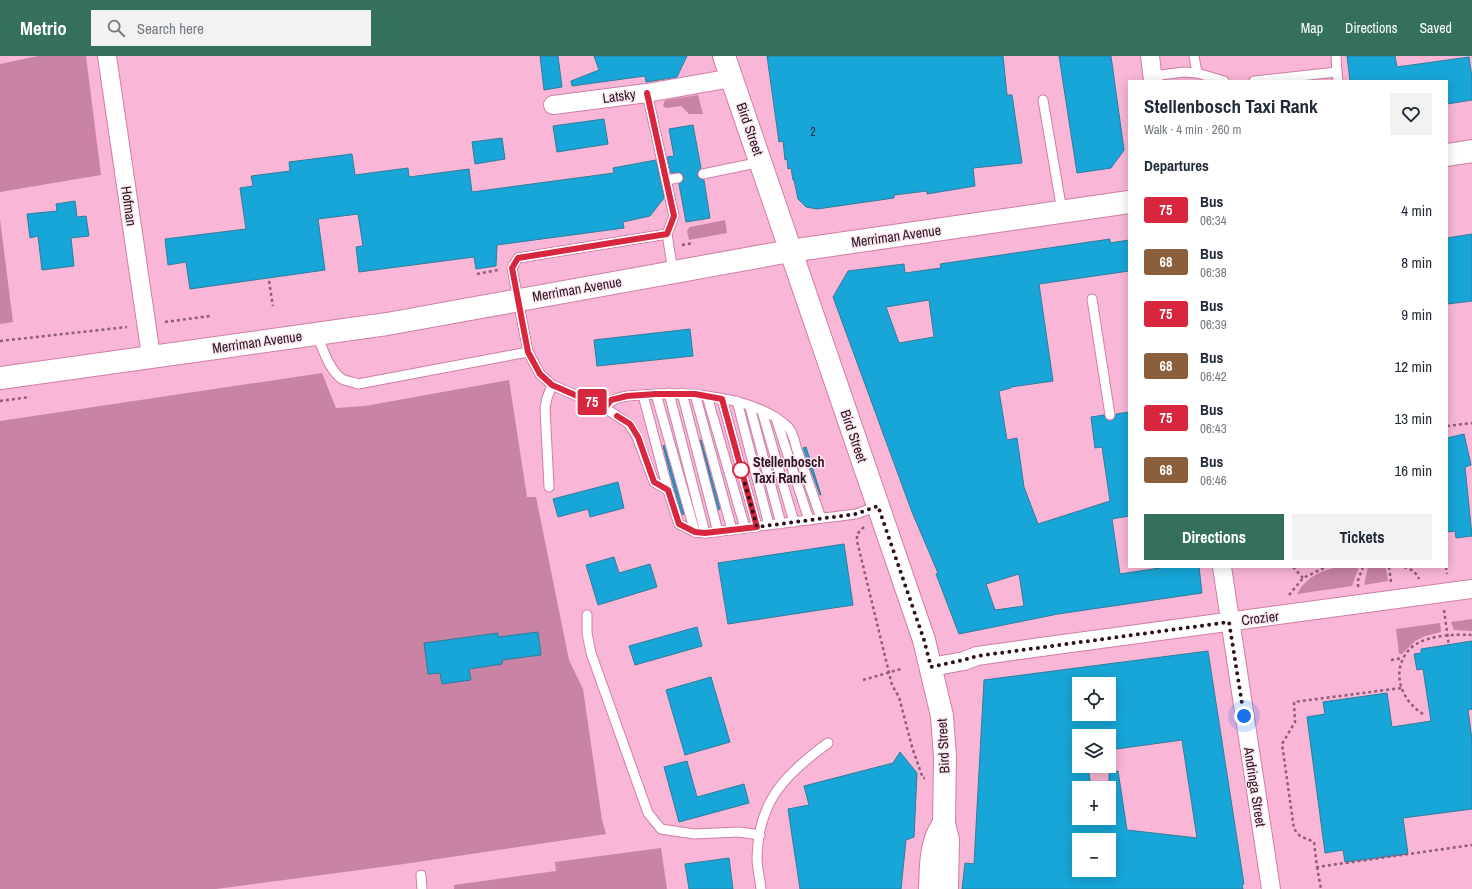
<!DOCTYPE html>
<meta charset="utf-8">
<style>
:root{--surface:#fff;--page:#f2f2f3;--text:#1f2937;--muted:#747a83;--accent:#34705c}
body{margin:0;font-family:"Archivo Narrow",sans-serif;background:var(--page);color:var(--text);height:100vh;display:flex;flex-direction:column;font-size:15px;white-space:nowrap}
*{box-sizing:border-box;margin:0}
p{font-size:13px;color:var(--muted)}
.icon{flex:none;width:22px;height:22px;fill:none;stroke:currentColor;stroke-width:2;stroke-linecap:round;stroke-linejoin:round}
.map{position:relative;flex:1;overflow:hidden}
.side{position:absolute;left:1128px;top:24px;width:320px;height:488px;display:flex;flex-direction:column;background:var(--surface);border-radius:0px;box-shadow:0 2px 10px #0003}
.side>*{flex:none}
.badge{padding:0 8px;border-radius:3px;font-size:14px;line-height:26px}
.controls{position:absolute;left:1072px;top:621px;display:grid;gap:8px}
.controls a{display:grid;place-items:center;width:44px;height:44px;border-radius:0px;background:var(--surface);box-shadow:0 2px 10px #0003;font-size:20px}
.you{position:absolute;width:20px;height:20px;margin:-10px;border:3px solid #fff;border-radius:50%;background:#1a73e8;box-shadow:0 0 0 6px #1a73e833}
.map>.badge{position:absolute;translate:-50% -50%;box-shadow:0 0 0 2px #fff}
h2{padding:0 16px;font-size:15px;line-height:36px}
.round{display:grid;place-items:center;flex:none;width:42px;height:42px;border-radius:0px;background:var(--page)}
.headline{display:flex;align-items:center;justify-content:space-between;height:68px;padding:0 16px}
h1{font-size:19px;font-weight:800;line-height:30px}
.primary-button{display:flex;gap:8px;margin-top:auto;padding:8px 16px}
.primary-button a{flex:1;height:46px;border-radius:0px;background:var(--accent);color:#fff;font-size:16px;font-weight:800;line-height:46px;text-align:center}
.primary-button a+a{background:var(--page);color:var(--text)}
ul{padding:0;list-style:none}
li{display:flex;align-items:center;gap:12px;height:52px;padding:0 16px}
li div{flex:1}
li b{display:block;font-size:15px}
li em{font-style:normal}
li .badge{min-width:44px;font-weight:700;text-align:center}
header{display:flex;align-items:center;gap:24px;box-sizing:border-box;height:56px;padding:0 20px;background:var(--accent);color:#fff}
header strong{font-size:19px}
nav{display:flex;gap:22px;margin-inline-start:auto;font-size:14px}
.search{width:280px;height:36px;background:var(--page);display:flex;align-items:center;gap:10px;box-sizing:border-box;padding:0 14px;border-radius:0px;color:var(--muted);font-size:15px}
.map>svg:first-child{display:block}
.green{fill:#c883a5}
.building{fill:#17a6d7;stroke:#307c9b;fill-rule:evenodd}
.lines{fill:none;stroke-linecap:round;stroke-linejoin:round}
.lane-casing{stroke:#ce7fa7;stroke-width:11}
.street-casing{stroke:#ce7fa7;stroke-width:20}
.secondary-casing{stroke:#ce7fa7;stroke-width:24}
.path{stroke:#8e5e76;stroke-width:2.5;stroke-dasharray:3 3;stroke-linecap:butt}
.lane{stroke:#fff;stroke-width:9}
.street{stroke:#fff;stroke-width:18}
.secondary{stroke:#fff;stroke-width:22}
.line-casing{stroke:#fff;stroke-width:9}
.line{stroke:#d7263d;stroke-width:6}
.walk{stroke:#2f1121;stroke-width:4;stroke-dasharray:0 7.2}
.stop-dot{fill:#fff;stroke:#d7263d;stroke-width:2}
.labels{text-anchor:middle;stroke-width:3;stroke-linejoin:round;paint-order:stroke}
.number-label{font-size:12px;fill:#29364e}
.street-label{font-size:14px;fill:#2f1121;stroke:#fae8f0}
.stop-label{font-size:14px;font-weight:bold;fill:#2f1121;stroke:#fae8f0;text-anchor:start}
</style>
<header>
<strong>Metrio</strong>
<div class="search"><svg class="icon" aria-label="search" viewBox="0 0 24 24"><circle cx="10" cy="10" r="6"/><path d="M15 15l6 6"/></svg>Search here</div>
<nav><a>Map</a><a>Directions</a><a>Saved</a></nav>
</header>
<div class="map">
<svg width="1472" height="833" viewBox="0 0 1472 833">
<rect width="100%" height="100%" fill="#f9b6d6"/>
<!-- green -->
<g class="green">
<polygon points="38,0 86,0 101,119 0,136 0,8"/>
<polygon points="698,39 703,58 689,58 681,50 666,52 663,50 664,46 666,44"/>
<polygon points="0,163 13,266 0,268"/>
<polygon points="725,164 727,177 689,184 687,175 690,171"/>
<polygon points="322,317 336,352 365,350 509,324 527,441 536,441 569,604 583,633 602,764 606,778 397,809 216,833 0,833 0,365"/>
<path d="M1338,511h21l-7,19 -55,8c9,-17 23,-23 41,-27z"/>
<polygon points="1368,511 1386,511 1388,525 1364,529"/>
<polygon points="1472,563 1472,575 1454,574 1451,566"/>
<polygon points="1440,567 1441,576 1425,580 1415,585 1402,598 1399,598 1396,573"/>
<polygon points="661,792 667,833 454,833 454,829 556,815 555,806"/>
</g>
<!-- building -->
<g class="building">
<polygon points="540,0 558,0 562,31 544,34"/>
<polygon points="594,0 687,0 677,21 646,26 645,20 572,30 571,25 599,14"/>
<polygon points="767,0 1003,0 1007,39 1012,39 1022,107 973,112 975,130 927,138 927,135 894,139 894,142 817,153 806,151 798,143 794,124 793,124 791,112 788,113 787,103 785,104 783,85 779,86"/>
<polygon points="1059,0 1111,0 1124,94 1111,112 1077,117"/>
<polygon points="1347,0 1395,0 1397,11 1469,1 1472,21 1472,44 1447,48 1447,25 1350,25"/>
<polygon points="604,63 608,88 557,96 553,70"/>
<polygon points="693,69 701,112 699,114 697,119 699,122 704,124 710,162 686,166 679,128 683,124 684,121 680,116 671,117 667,101 674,100 669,73"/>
<polygon points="502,82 505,103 475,108 472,86"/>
<polygon points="352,98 355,119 408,112 409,121 469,113 472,136 614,117 613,112 656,104 664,142 650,160 623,166 624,172 497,189 496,210 476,213 474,201 359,216 356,191 363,190 358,158 318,163 325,214 190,233 186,206 168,209 165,183 246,173 240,132 253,130 251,120 290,115 289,106"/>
<polygon points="75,145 77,161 86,160 89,180 71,182 74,210 42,214 38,180 30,182 27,158 57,155 56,148"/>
<polygon points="1472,178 1472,245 1447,248 1447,182"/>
<path d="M1110,183v4l19,-3v31l-90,13 14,97 -42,6v1l-12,3 8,49 10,-2 7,49 14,37 72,-23 -8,-54 -7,1 -4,-31 13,-2 2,4 5,2 4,-3 1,-4 13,-2v104l-17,3 8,55 46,-7h33l3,26 -144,21 -99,20 -23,-60 2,-1 -26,-61 -79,-215 15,-26 56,-7 1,9 36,-5 -1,-4zM929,244l5,37 -35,6 -13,-36zM1019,518l5,32 -29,4 -9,-26z"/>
<polygon points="690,273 693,300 597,310 594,284"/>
<polygon points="1464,378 1471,409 1465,411 1472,480 1456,482 1455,475 1447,476 1447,382"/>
<polygon points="700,384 701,384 720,453 718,454"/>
<polygon points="664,389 684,458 682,459 674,432 663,390"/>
<polygon points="806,391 821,439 820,439 803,392"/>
<polygon points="618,426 624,452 590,461 588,453 558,461 553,443"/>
<polygon points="844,488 853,549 728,568 718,507"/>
<polygon points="614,501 619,517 650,508 657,531 598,549 586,509"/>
<polygon points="697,571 702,590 635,609 629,590"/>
<polygon points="538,576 541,599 502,604 502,608 469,613 471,624 442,628 440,617 428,618 424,587 498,577 498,581"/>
<polygon points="1472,585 1472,653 1468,654 1472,684 1472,753 1403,762 1408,798 1345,806 1343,794 1325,797 1307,661 1325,658 1323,646 1387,637 1392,671 1431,665 1423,613 1417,614 1414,598 1421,597 1421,593"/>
<path d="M1208,595l36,233h-2l1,5h-281l3,-26 9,1 10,-184zM1079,628h30v30h-30zM1079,680h30v14l73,-10 15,98 -70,-8 -9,-59 -9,1v46h-30v-30h12l-3,-22h-9zM1079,784h30v30h-30z"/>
<polygon points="711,621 730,686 685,699 666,634"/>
<polygon points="900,696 917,717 914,781 906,784 901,833 800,833 788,753 809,749 804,730 893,707"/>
<polygon points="687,705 697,741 744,728 749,747 679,766 664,711"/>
<polygon points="729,802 733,833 689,833 685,808"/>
</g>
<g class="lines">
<defs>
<g id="lane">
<polyline points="1194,0 1197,17"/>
<polyline points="1336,0 1337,16"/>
<polyline points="1153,20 1184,16 1197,17 1224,25"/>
<polyline points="1254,25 1337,16 1338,25"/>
<polyline points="647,37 674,160 667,178 673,216"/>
<polyline points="1043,44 1062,155"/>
<polyline points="703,118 761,106"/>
<polyline points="667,124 678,122"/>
<polyline points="667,178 518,202 512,212 528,296 540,318 552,329 605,352 629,368 637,381 654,426 668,434 679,468 695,476 705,477 856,458 878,450"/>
<polyline points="1092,243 1110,359"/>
<path d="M317,279c6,14 12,35 25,44 4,2 11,3 16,5l170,-32"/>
<polyline points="669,337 705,477"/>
<polyline points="682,337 718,476"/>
<polyline points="656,338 695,476"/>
<polyline points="695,338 732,474"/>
<polyline points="643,339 668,434"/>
<polyline points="707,340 745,472"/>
<polyline points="722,343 757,471"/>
<polyline points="737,345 769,469"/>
<polyline points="750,351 781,468"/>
<path d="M605,352c10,-13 22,-12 38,-13 43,-4 112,1 145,32 5,5 7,16 9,23 8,22 16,45 24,68"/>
<polyline points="762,355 794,466"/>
<polyline points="776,362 809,464"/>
<polyline points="549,431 545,352 547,342 552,329"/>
<polyline points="587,559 587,577 591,597 648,757 661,773 694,778 739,776 760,779"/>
<polyline points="421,819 422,833"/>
<path d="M761,833c-1,-10 -4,-21 -4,-31 1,-56 27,-83 71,-115"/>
</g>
<g id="street">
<polyline points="107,0 151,300"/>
<polyline points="1150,0 1153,25"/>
<polyline points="553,49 647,37 732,22"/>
<polyline points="1222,511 1271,833"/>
<polyline points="931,611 964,605 977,600 1041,591 1472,533"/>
</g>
<g id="secondary">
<polyline points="724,0 924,584 942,660 945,701 944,768 948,784 947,833"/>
<polyline points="1447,99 1472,95"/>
<polyline points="0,322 387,268 790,195 1129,146"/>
<path d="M930,833c1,-22 0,-44 12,-63"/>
</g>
</defs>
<!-- lane casing -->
<use href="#lane" class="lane-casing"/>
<!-- street casing -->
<use href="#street" class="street-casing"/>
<!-- secondary casing -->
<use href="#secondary" class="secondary-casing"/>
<!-- path -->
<g class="path">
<polyline points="682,189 694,187"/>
<polyline points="477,218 498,214"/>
<polyline points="269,225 273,250"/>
<polyline points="165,266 210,260"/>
<polyline points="0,285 127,271"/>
<polyline points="0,345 30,341"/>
<polyline points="1447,370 1472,367"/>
<polyline points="864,471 857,478 857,485 892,629 899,641 912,691 921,717 923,722 925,722"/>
<polyline points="1293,511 1303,522"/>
<polyline points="1389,511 1391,526"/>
<path d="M1404,511c7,2 12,5 15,12"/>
<polyline points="1446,511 1447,518"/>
<polyline points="1358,531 1358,524 1363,511"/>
<polyline points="1289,539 1303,522 1326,511"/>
<polyline points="1444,554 1449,590"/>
<polyline points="1391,604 1403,602"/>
<polyline points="863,624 901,613"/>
<polyline points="1401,632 1294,646 1295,666 1282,688 1294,773 1300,780 1314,786 1317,811 1472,789"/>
<path d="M1423,658c-23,-14 -34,-46 -11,-67 15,-12 42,-13 60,-12"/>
<polyline points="1317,811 1321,833"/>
</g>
<!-- lane -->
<use href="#lane" class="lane"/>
<!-- street -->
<use href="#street" class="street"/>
<!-- secondary -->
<use href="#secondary" class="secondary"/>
</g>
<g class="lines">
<defs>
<polyline id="line" points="617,360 630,368 638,381 654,426 668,434 679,468 695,476 705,477 757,471 722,343 695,338 656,338 627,340 611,344 605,352 552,329 540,318 528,296 512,212 518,202 667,178 674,160 647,37"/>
</defs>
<!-- line casing -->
<use href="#line" class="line-casing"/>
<!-- line -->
<use href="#line" class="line"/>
<!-- walk -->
<polyline class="walk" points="741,414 757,471 856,458 878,450 924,584 931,611 964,604 977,600 1015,595 1229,566 1244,660"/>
</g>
<!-- markers -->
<circle class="stop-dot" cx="741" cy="414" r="8"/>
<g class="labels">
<!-- number labels -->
<g class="number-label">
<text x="813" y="80">2</text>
</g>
<!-- street labels -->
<g class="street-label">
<text transform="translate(619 40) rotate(-8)" y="5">Latsky</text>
<text transform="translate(750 73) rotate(71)" y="5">Bird Street</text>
<text transform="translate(129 150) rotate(82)" y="5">Hofman</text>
<text transform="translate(896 180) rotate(-8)" y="5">Merriman Avenue</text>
<text transform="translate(577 233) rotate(-10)" y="5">Merriman Avenue</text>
<text transform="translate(257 286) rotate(-8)" y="5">Merriman Avenue</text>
<text transform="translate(854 380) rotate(71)" y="5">Bird Street</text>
<text transform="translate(1260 562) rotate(-7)" y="5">Crozier</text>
<text transform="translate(943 690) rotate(-93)" y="5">Bird Street</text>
<text transform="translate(1255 731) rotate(81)" y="5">Andringa Street</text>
</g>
<!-- stop labels -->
<g class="stop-label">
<text x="753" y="411">Stellenbosch<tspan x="753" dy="16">Taxi Rank</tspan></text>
</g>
</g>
</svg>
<div class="controls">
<a><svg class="icon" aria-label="locate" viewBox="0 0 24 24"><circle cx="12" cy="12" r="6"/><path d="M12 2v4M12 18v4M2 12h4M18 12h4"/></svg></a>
<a><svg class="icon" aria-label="layers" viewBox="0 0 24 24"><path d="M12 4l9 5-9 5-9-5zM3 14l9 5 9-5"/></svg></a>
<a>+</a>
<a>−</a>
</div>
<div class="you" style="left:1244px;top:660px"></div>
<b class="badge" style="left:592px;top:346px;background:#d7263d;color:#fff">75</b>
<section class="side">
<div class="headline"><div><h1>Stellenbosch Taxi Rank</h1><p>Walk · 4 min · 260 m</p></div><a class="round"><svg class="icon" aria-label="heart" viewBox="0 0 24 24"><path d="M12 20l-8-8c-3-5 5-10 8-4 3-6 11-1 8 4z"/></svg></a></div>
<h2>Departures</h2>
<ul>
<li><span class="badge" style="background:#d7263d;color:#fff">75</span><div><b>Bus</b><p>06:34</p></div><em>4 min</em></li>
<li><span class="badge" style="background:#8b5e3c;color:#fff">68</span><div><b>Bus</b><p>06:38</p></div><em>8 min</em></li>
<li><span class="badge" style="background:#d7263d;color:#fff">75</span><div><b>Bus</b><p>06:39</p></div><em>9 min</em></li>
<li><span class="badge" style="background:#8b5e3c;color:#fff">68</span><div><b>Bus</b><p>06:42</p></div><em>12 min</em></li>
<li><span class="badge" style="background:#d7263d;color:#fff">75</span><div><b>Bus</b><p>06:43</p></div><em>13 min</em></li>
<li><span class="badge" style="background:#8b5e3c;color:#fff">68</span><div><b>Bus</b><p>06:46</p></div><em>16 min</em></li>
</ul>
<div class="primary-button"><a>Directions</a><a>Tickets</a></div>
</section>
</div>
